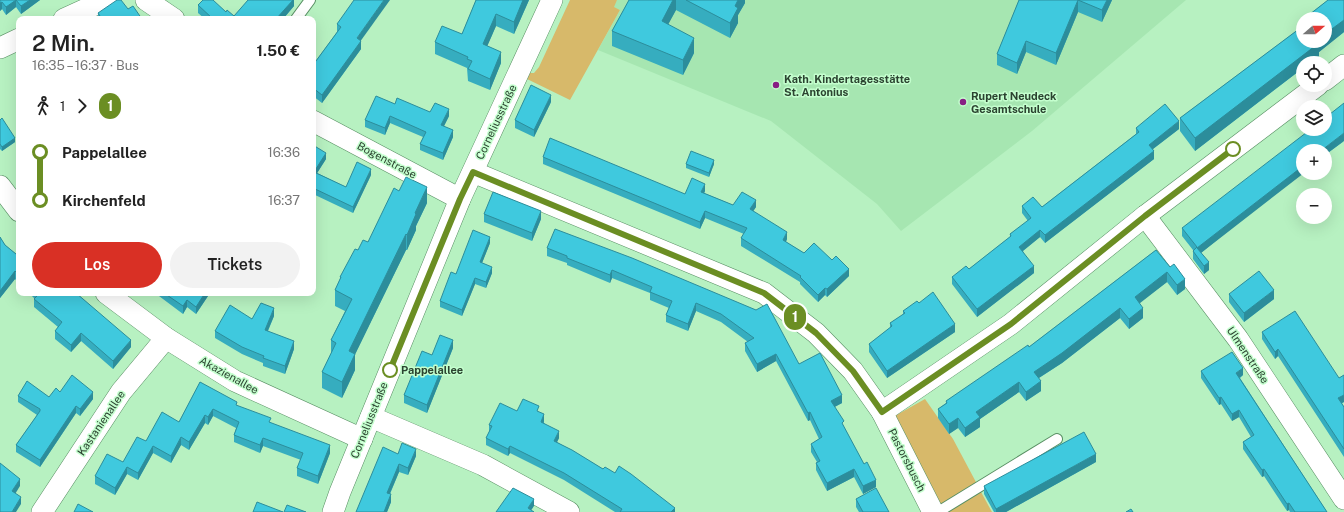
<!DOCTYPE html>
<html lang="de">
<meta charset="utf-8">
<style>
:root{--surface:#fff;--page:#f2f2f2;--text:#222;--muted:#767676;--accent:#d93025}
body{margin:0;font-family:"Public Sans",sans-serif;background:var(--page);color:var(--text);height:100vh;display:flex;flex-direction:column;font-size:15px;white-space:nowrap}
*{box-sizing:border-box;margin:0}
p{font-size:13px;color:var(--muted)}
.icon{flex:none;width:22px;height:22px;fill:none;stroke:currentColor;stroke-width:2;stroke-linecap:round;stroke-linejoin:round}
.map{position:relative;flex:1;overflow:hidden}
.sheet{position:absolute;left:16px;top:16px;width:300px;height:280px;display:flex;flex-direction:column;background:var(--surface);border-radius:8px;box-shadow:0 4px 16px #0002}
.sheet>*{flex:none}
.badge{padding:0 8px;border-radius:13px;font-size:14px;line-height:26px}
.needle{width:26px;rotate:70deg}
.tools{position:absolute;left:1296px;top:12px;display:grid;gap:8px}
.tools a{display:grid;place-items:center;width:36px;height:36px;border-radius:50%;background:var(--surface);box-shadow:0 4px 16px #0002;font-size:20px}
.map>.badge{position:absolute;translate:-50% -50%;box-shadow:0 0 0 2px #fff}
.legs{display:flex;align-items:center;gap:6px;height:44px;padding:0 16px;font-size:13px}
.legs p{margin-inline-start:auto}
.head{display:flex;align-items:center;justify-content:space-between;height:68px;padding:0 16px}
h1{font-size:22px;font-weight:600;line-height:30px}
.action{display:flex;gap:8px;margin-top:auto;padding:8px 16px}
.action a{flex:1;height:46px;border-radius:24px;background:var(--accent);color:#fff;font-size:16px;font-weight:600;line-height:46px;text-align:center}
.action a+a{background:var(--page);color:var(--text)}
ul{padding:0 16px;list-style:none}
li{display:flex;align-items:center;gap:14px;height:48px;font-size:15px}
li i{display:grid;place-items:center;width:6px;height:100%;margin:0 5px;background:currentColor}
li i::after{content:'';width:10px;height:10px;margin:-5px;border:3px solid;border-radius:50%;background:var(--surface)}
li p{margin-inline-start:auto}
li:first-child i{background:linear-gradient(#0000 50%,currentColor 0)}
li:last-child i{background:linear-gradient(currentColor 50%,#0000 0)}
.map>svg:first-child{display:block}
.built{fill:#a6e6b1}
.green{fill:#d7b96a}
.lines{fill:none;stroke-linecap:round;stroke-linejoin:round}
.service-casing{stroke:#588f63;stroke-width:12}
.minor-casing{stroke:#588f63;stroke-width:22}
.service{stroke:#fff;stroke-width:10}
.minor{stroke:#fff;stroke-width:21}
.wall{fill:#36adbf}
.shaded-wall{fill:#2c8d9b}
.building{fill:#3fc9de;stroke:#2c8d9b}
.line-1-casing{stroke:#fff;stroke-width:9}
.line-1{stroke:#6b8e23;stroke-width:6}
.poi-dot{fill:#881e84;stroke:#c4ffce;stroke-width:1.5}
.stop-1-dot{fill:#fff;stroke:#6b8e23;stroke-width:2}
.labels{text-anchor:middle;stroke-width:3;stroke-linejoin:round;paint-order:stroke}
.poi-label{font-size:11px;font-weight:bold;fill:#2b4330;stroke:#c4ffce;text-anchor:start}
.street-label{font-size:11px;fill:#2b4330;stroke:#c4ffce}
.stop-label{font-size:11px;font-weight:bold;fill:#2b4330;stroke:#c4ffce;text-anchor:start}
</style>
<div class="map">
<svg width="1344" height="512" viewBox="0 0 1344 512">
<rect width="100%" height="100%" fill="#b7f1c1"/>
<!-- built -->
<polygon class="built" points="617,0 1186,0 1032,131 901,231 877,204 771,121 598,50 620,10 613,7"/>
<!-- green -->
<g class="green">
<polygon points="570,0 617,0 614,7 620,10 570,100 527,79 530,73 534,73 539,67"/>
<polygon points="925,399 953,439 977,484 938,506 893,417"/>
<polygon points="981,492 992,512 946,512"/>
</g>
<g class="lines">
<defs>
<g id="service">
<polyline points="296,19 310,0"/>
<polyline points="938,512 1057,439"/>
</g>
<g id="minor">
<polyline points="146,0 174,19"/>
<polyline points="64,19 106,0"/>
<polyline points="0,48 19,39"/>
<polyline points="1325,80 1344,65"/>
<polyline points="313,121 460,199"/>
<polyline points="473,172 764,293 816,333 853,371 882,412 933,512"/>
<polyline points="0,186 19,211"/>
<polyline points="1145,216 1238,339 1344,499"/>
<polyline points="106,293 166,338 235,381 362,439"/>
<polyline points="882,412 1011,324 1145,216 1318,85"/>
<polyline points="371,417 483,465 569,512"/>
<polyline points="42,512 121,392 166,338"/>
<polyline points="333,512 340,492 460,199 552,0"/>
</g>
</defs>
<!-- service casing -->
<use href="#service" class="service-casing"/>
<!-- minor casing -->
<use href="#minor" class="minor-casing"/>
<!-- service -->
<use href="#service" class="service"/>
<!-- minor -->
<use href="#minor" class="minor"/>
</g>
<!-- wall -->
<g class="wall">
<polygon points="0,0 40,0 21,14 16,7 6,15 2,9 0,11"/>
<polygon points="294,0 294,6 283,19 205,19 198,13 198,5 226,12 234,16"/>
<polygon points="476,0 529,0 514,34 496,26 487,46 501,63 490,90 468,81 467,68 435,54 435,42 462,34"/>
<polygon points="629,0 745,0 745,3 738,15 738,23 730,38 676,10 668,24 694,53 683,75 612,46 612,31"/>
<polygon points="1019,0 1112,0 1102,22 1078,12 1056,65 1026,52 1017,74 997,65 997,54"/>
<polygon points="1328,0 1344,0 1344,32 1319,52 1319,56 1309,63 1303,63 1303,68 1195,151 1180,131 1180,118 1303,26 1303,41 1325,41 1325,19 1305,19 1305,18"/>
<polygon points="128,9 142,19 98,19 98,13"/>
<polygon points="337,24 361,41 361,49 322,103 313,96 313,65 337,32"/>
<polygon points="551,102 534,137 515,128 515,120"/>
<polygon points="395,104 430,112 449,116 444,126 453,137 443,160 420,150 420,144 423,137 390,123 385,135 365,127 365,120"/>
<polygon points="0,120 15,142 2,151 0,149"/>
<polygon points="1136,128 1179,129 1153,149 1154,159 1045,243 1040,237 1023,251 1034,273 977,317 952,284 952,277 969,269 1010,237 1010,234 1028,221 1022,213 1022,206 1042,207 1136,134"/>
<polygon points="1344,141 1325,155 1325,151 1201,253 1209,270 1204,274 1193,259 1193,250 1182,236 1182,228"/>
<polygon points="313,145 326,159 317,173 346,187 371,175 353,213 313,194"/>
<polygon points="543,157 685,194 705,191 704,193 733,205 756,207 753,211 787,239 786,242 804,253 849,276 827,297 825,295 818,302 800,284 800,282 741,246 741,238 744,234 705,218 700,229 543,164"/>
<polygon points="686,164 714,164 709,177 686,168"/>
<polygon points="399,191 427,203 416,226 416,230 407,250 406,250 355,354 355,370 342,398 322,388 322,372 331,354 331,340 345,311 335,306 335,290 340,279 340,277 358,250 368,242"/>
<polygon points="484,214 541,219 532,241 484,222"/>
<polygon points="0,237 5,245 16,254 19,251 19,283 15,279 0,298"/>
<polygon points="490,243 482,263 492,273 486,288 475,284 462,316 440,307 440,301 456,274"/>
<polygon points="547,248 756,310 799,364 842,403 834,407 844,427 876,487 863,494 854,477 827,491 816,470 816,463 817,462 811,452 811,444 819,439 810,420 808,421 776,361 757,372 745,351 745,343 748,342 721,322 696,311 688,331 666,322 666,315 669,308 650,300 650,293 612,278 610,283 567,265 567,263 547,256"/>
<polygon points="1156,250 1185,289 1177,295 1167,282 1139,303 1143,318 1129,329 1120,318 1062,363 1039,378 1041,391 1026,401 1019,392 980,419 980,427 965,437 958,428 949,434 938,418 938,409 946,403 946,401 1029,347"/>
<polygon points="29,293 76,293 131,347 113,369 81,341 71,352 55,339 55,331 58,327 34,307 34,299 35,299"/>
<polygon points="155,293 208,293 208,296 196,314 187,307 183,314"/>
<polygon points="1229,294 1274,299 1244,322 1229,302"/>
<polygon points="919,303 955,332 887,378 869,352 869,344 890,328 890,323 903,315 903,311"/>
<polygon points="274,316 268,331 294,349 285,374 263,366 263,363 242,354 215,338 215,331 252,319"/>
<polygon points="1262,332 1339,378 1344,375 1344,402 1342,403 1344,407 1344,457 1278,356 1275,359 1262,339"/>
<polygon points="453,348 427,413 404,403 404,395 432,355"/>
<polygon points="1201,371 1243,375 1240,378 1327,512 1290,512 1289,510 1287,511 1264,476 1262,477 1243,449 1243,442 1251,437 1239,417 1232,421 1221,404 1219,405 1201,378"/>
<polygon points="200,382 237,406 330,453 318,484 297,476 297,468 301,460 263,446 260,453 234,442 234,435 236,428 213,416 208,425 205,423 189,450 181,445 171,463 153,453 138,480 127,474 115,495 95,484 95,476 123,462 146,441 179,422"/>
<polygon points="60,392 93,399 80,416 76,413 40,467 16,452 16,445 37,415 18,402 18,396 49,397"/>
<polygon points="517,411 539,412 544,421 544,423 559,438 557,442 603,469 675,512 615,512 564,480 510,453 508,456 486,445 486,438 489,432 489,425"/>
<polygon points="398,454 416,456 408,475 399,472 390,494 391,502 387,512 356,512"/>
<polygon points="1096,462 1006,512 994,512 984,494 984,486"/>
<polygon points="856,499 889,512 859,512 856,507"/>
</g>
<!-- shaded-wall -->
<g class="shaded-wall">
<polygon points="16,0 16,7 6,15 6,7"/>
<polygon points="30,0 40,0 21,14 21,6"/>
<polygon points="293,0 294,0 294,6 283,19 276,19"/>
<polygon points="384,0 390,0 357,46 357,38"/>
<polygon points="523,0 529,0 514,34 514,22"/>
<polygon points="673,0 676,0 676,10 662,36 662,21"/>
<polygon points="738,0 745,0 745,3 738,15 738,23 730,38 730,23 735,6"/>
<polygon points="1078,0 1078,12 1056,65 1056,53"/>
<polygon points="1107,0 1112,0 1102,22 1102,10"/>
<polygon points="2,2 2,9 0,11 0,3"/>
<polygon points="496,14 496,26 483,56 483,44"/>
<polygon points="1344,20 1344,32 1319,52 1319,56 1309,63 1303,63 1303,68 1195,151 1195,138 1317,41 1325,41 1325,34"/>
<polygon points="694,38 694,53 683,75 683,60"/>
<polygon points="361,41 361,49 322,103 322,95"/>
<polygon points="1026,41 1026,52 1017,74 1017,63"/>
<polygon points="501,52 501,63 490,90 490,79"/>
<polygon points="551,95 551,102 534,137 534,130"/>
<polygon points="449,109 449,116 441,132 441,125"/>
<polygon points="390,116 390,123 385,135 385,128"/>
<polygon points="1179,121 1179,129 1149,152 1149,145"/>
<polygon points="453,130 453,137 443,160 443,153"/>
<polygon points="1344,133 1344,141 1325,155 1325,151 1322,151 1322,150"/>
<polygon points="15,138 15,142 2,151 2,147"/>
<polygon points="1154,151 1154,159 1045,243 1045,235"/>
<polygon points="326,153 326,159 314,178 314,172"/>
<polygon points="714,160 714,164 709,177 709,173"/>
<polygon points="1303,166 1303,173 1304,173 1197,256 1197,248"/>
<polygon points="371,169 371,175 353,213 353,207"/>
<polygon points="705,184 705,191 701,200 701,192"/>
<polygon points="427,187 427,203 416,226 416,230 407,250 407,235 415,213"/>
<polygon points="756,200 756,207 750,216 750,209"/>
<polygon points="541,211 541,219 532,241 532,233"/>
<polygon points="705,211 705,218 700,229 700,222"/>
<polygon points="1040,230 1040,237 1019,254 1019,247"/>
<polygon points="787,232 787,239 783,247 783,240"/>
<polygon points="406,234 406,250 349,367 349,351"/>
<polygon points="490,237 490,243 480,268 480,262"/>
<polygon points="1209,262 1209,270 1204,274 1204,266"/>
<polygon points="1034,266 1034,273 977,317 977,309"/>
<polygon points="492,267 492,273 486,288 486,282"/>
<polygon points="849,269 849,276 827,297 827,289"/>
<polygon points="612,270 612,278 610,283 610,275"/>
<polygon points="15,271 15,279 0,298 0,291"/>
<polygon points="1167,272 1167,282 1135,307 1135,297"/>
<polygon points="475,278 475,284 462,316 462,310"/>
<polygon points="1185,279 1185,289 1177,295 1177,285"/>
<polygon points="825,288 825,295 818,302 818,295"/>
<polygon points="1274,290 1274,299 1244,322 1244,313"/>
<polygon points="205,293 208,293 208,296 196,314 196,307"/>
<polygon points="187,300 187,307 183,314 183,306"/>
<polygon points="696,303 696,311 688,331 688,324"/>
<polygon points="274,308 274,316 265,337 265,330"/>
<polygon points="1120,308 1120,318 1062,363 1034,381 1034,372"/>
<polygon points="1143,308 1143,318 1129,329 1129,319"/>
<polygon points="955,324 955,332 887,378 887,371"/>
<polygon points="81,333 81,341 71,352 71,345"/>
<polygon points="131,340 131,347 113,369 113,361"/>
<polygon points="453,340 453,348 427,413 427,405"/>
<polygon points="294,341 294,349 285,374 285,366"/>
<polygon points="1278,349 1278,356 1275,359 1275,352"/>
<polygon points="355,354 355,370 342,398 342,382"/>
<polygon points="776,354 776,361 757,372 757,364"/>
<polygon points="1243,368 1243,375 1236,380 1236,373"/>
<polygon points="1041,381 1041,391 1026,401 1026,392"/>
<polygon points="1019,382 1019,392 980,419 980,427 965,437 965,428 976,412"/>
<polygon points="93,392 93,399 80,416 80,409"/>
<polygon points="842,395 842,403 831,409 831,401"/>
<polygon points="1344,395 1344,402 1338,405 1338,398"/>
<polygon points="1221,397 1221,404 1219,405 1219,398"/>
<polygon points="76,406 76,413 40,467 40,460"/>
<polygon points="213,409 213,416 208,425 208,417"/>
<polygon points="1239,410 1239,417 1232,421 1232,414"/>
<polygon points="810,412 810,420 808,421 808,413"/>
<polygon points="544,414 544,421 541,429 541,422"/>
<polygon points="205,415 205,423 189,450 189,442"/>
<polygon points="958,418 958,428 949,434 949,424"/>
<polygon points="559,431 559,438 554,448 554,441"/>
<polygon points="181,437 181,445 171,463 171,456"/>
<polygon points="263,438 263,446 260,453 260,445"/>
<polygon points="330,445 330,453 318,484 318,476"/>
<polygon points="153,446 153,453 138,480 138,473"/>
<polygon points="510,446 510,453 508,456 508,449"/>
<polygon points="416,449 416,456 408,475 408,468"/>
<polygon points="1096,454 1096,462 1006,512 996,512 996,509"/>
<polygon points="399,464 399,472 387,500 387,493"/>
<polygon points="127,467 127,474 115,495 115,488"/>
<polygon points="854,469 854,477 827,491 827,483"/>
<polygon points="1264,469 1264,476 1262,477 1262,470"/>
<polygon points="20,479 20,486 12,499 12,491"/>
<polygon points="876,480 876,487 863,494 863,486"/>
<polygon points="391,494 391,502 387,512 384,512"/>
<polygon points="21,497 21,504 16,512 12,512"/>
<polygon points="534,499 534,506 530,512 528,508"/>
<polygon points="1289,503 1289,510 1287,511 1287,504"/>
<polygon points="675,508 675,512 671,512"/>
</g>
<!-- building -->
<g class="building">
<polygon points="0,0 16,0 6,7 2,2 0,3"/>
<polygon points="16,0 30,0 21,6"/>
<polygon points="117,0 121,0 128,9 133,6 142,19 102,19 98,13"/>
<polygon points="203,0 213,0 226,12 227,10 234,16 248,0 293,0 276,19 213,19 198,5"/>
<polygon points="354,0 384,0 357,38 361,41 322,95 313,88 313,65 341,27 337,24"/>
<polygon points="476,0 523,0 514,22 496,14 483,44 501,52 490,79 468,69 472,61 467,59 468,57 435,42 442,26 462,34"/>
<polygon points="629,0 673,0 662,21 694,38 683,60 612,31"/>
<polygon points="686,0 738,0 735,6 738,8 730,23"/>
<polygon points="1019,0 1107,0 1102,10 1078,0 1056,53 1026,41 1017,63 997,54"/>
<polygon points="1328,0 1344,0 1344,20 1325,34 1325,19 1306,19 1305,18"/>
<polygon points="1303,26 1303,41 1317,41 1319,43 1195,138 1180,118"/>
<polygon points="531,85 551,95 534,130 515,120"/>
<polygon points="376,96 395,104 397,98 430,112 435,103 449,109 441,125 453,130 443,153 420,144 426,132 390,116 385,128 365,120"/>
<polygon points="1344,103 1344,133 1322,150 1322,151 1303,151 1303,166 1197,248 1209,262 1204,266 1193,251 1197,247 1182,228 1311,129 1325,129 1325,118"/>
<polygon points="1165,104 1179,121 1149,145 1154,151 1045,235 1040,230 1019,247 1034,266 977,309 952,277 966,266 969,269 1011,236 1010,234 1031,218 1022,206 1033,197 1042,207 1139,132 1136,128"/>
<polygon points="2,118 15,138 2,147 0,144 0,120"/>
<polygon points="550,138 685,194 692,178 705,184 701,192 733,205 742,192 756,200 750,209 787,232 783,240 804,253 814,243 832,260 836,256 849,269 827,289 825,288 818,295 800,277 801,276 741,238 747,228 705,211 700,222 543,157"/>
<polygon points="313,145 326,153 314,172 346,187 357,162 371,169 353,207 313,188"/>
<polygon points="691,151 714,160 709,173 686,164"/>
<polygon points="406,177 427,187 415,213 416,214 407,235 406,234 349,351 355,354 342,382 322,372 336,343 331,340 352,299 335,290 341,277 340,277 355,249 358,250 363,240 368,242 394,188 399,191"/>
<polygon points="493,192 541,211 532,233 484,214"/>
<polygon points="555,229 632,258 756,310 767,304 799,364 820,353 842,395 831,401 844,421 842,423 864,464 867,462 876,480 863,486 854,469 827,483 816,463 820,461 811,444 822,437 810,412 808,413 776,354 757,364 745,343 754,338 721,314 696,303 688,324 666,315 672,301 650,292 652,287 612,270 610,275 567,258 567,256 547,248"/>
<polygon points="473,230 490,237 480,262 492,267 486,282 475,278 462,310 440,301 451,272 456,274"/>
<polygon points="0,237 5,245 16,254 19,251 19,275 15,271 0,291"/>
<polygon points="1156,250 1170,267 1174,264 1185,279 1177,285 1167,272 1135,297 1143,308 1129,319 1120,308 1062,353 1034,372 1041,381 1026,392 1019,382 976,412 980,417 965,428 958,418 949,424 938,409 947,403 946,401 1028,345 1029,347"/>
<polygon points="1259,271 1274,290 1244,313 1229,294"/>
<polygon points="933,292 955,324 887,371 869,344 892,326 890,323 905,313 903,311 917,301 919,303"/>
<polygon points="37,293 76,293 131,340 113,361 81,333 71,345 55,331 62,322 34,299 39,294"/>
<polygon points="164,293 205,293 196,307 187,300 183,306"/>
<polygon points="261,303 274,308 265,330 294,341 285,366 263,358 264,356 242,347 215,331 230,305 252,319"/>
<polygon points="1295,311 1339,378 1344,375 1344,395 1338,398 1344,407 1344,449 1278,349 1275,352 1262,332"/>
<polygon points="440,335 453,340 427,405 404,395 422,351 432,355"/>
<polygon points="1232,352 1243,368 1236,373 1327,512 1295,512 1289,503 1287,504 1264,469 1262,470 1243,442 1254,435 1239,410 1232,414 1221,397 1219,398 1201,371"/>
<polygon points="72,375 93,392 80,409 76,406 40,460 16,445 40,411 40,409 18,396 27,381 49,397 56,388 60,392"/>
<polygon points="200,382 237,402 236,405 271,418 269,422 330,445 318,476 297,468 303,453 263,438 260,445 234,435 239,422 213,409 208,417 205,415 189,442 181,437 171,456 153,446 138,473 127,467 115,488 95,476 107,454 123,462 137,437 146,441 162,412 179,422"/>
<polygon points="523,399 539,406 537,411 544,414 541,422 559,431 554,441 572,450 603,469 605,467 615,473 619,466 631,474 675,508 671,512 620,512 622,509 564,473 510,446 508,449 486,438 492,426 489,425 500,403 517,411"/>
<polygon points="1084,432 1096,454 996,509 984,486"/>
<polygon points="402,443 416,449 408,468 399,464 387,493 391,494 384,512 356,512 383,447 398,454"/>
<polygon points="0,463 20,479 12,491 21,497 12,512 0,512"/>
<polygon points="513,488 534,499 528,508 534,512 496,512"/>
<polygon points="876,488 889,512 863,512 856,499"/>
<polygon points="257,502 283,512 253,512"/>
<polygon points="78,504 93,512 74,512"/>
<polygon points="287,505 306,512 284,512"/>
<polygon points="1131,509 1133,512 1126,512"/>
</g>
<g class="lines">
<defs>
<polyline id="line-1" points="390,370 460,199 473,172 764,293 816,333 853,371 882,412 1011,324 1145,216 1233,149"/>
</defs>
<!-- line-1 casing -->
<use href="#line-1" class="line-1-casing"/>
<!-- line-1 -->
<use href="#line-1" class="line-1"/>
</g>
<!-- markers -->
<g class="poi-dot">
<circle cx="776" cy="85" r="4"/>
<circle cx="963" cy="102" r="4"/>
</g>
<g class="stop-1-dot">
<circle cx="1233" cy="149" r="7"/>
<circle cx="390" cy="370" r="7"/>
</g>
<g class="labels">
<!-- poi labels -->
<g class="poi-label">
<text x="784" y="83">Kath. Kindertagesstätte<tspan x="784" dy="13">St. Antonius</tspan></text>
<text x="971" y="100">Rupert Neudeck<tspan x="971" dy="13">Gesamtschule</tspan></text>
</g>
<!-- street labels -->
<g class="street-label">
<text transform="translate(496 122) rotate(-65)" y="4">Corneliusstraße</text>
<text transform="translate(387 160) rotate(28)" y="4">Bogenstraße</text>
<text transform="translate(1248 355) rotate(56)" y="4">Ulmenstraße</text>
<text transform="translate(229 375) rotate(29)" y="4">Akazienallee</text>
<text transform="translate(369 420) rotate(-68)" y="4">Corneliusstraße</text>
<text transform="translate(101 423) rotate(-56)" y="4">Kastanienallee</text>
<text transform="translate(907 460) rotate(63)" y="4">Pastorsbusch</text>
</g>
<!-- stop labels -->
<g class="stop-label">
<text x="401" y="374">Pappelallee</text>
</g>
</g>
</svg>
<div class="tools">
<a><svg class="needle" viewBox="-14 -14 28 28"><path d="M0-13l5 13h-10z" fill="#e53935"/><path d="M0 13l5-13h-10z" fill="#767676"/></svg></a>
<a><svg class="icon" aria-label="locate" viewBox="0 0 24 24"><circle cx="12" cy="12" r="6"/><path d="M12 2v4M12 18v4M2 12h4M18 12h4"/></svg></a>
<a><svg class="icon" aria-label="layers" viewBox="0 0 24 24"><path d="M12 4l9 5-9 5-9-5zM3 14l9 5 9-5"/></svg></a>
<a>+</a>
<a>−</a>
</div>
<b class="badge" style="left:795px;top:317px;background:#6b8e23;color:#fff">1</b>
<section class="sheet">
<div class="head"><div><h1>2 Min.</h1><p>16:35 – 16:37 · Bus</p></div><b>1.50 €</b></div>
<div class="legs"><svg class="icon" aria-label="walk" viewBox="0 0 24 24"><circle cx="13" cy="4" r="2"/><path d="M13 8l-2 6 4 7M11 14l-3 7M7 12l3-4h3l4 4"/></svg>1<svg class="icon" aria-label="forward" viewBox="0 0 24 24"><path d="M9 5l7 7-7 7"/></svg><b class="badge" style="background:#6b8e23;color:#fff">1</b></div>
<ul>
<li><i style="color:#6b8e23"></i><b>Pappelallee</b><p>16:36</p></li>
<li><i style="color:#6b8e23"></i><b>Kirchenfeld</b><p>16:37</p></li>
</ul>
<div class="action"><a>Los</a><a>Tickets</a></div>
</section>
</div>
